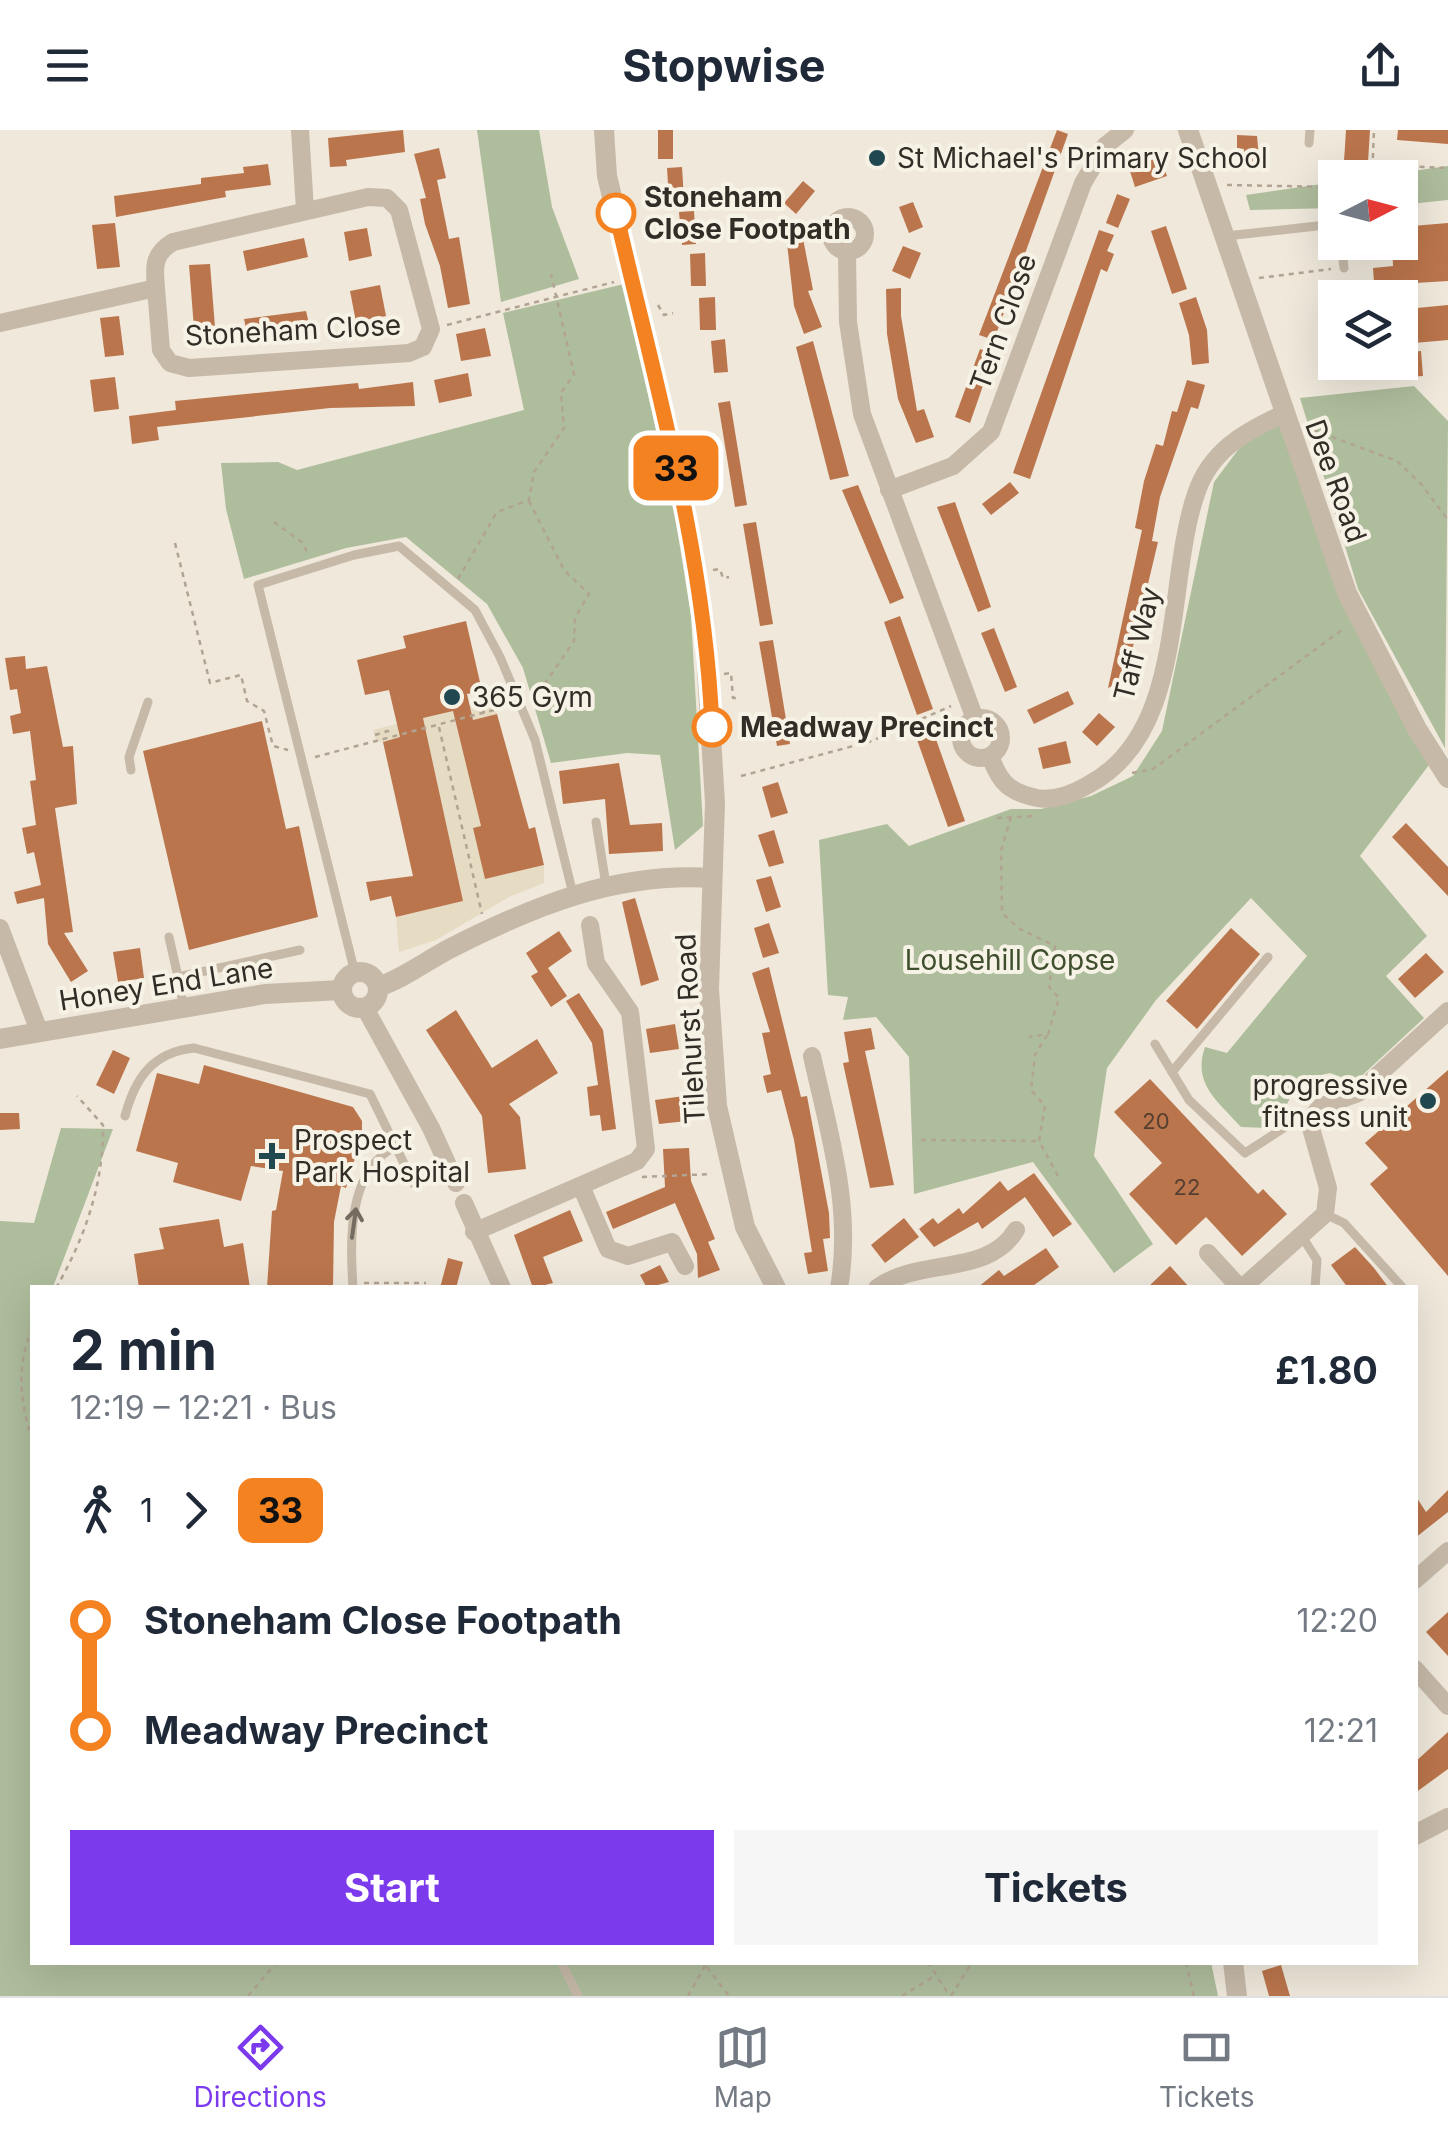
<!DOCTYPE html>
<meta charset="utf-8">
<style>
:root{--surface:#fff;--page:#f6f6f7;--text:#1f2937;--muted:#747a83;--line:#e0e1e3;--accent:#7c3aed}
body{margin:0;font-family:Inter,sans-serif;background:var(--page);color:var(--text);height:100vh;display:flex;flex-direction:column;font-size:38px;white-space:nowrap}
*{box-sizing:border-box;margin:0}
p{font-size:32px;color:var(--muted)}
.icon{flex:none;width:55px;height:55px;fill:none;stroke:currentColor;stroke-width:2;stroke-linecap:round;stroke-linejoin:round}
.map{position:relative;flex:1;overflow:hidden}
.details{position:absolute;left:30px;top:1155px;width:1388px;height:680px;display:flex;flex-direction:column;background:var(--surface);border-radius:0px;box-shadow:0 10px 40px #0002}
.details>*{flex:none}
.badge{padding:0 20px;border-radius:15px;font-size:35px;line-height:65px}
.needle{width:65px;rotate:84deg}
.fabs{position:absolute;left:1318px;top:30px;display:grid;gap:20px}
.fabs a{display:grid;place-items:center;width:100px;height:100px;border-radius:0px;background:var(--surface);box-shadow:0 10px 40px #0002;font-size:50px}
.map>.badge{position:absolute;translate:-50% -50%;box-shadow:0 0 0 5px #fff}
.legs{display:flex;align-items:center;gap:15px;height:110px;padding:0 40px;font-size:32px}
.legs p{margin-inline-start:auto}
.head{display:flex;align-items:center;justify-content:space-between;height:170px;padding:0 40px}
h1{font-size:55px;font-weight:700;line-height:75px}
.cta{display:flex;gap:20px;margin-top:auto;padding:20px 40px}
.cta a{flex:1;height:115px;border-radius:0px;background:var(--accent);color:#fff;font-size:40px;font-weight:700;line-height:115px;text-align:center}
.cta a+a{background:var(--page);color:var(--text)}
ul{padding:0 40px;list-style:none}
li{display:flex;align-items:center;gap:35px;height:110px;font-size:38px}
li i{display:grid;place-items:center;width:15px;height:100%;margin:0 12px;background:currentColor}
li i::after{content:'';width:25px;height:25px;margin:-12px;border:8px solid;border-radius:50%;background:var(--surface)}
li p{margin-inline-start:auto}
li:first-child i{background:linear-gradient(#0000 50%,currentColor 0)}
li:last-child i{background:linear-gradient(currentColor 50%,#0000 0)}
header{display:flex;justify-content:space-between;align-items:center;height:130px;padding:0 40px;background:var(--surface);font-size:45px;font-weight:700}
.tab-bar{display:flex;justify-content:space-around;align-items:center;height:140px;border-top:2px solid var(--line);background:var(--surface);font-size:28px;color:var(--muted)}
.tab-bar a{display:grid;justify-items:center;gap:5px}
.tab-bar .current{color:var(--accent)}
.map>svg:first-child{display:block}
.green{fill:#aebd9c}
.plaza{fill:#e6dbc3}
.building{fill:#bb754c}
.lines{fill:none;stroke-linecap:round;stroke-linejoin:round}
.path{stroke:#b2a492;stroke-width:2.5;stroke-dasharray:5 5;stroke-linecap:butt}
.service{stroke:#c6b9a8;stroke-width:9}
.minor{stroke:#c6b9a8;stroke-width:18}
.tertiary{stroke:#c6b9a8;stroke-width:20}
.oneway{stroke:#756c61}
.line-1-casing{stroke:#fff;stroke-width:22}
.line-1{stroke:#f58220;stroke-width:15}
.poi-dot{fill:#214851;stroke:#f7f2e6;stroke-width:4}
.stop-1-dot{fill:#fff;stroke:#f58220;stroke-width:5}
.labels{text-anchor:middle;stroke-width:8;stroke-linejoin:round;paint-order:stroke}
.number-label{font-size:22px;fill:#553f30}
.poi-label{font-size:28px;fill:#332d27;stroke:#f7f2e6;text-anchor:start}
.stop-label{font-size:28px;font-weight:bold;fill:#332d27;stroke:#f7f2e6;text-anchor:start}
.street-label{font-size:28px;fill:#332d27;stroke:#f7f2e6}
.park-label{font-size:28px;fill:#3f4f2d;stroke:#f7f2e6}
</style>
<header><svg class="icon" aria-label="menu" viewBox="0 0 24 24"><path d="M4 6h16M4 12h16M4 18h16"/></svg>Stopwise<svg class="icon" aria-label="share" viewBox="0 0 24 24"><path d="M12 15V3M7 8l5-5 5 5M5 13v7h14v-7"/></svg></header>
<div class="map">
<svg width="1448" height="1866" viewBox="0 0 1448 1866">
<rect width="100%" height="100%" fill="#efe8db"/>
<!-- green -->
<g class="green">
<polygon points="477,0 539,0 552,77 579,149 501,172"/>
<polygon points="1448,36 1448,70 1400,75 1400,48 1369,47"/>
<polygon points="1335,52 1335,78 1250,80 1246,65"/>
<polygon points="624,154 676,392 691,486 703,696 675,720 660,625 627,623 551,633 523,538 487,474 406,407 346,418 244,449 226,379 221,333 278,332 297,340 524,280 503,183"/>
<polygon points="1414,256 1448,291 1445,618 1358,459 1300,268"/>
<path d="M1279,290l153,341 -72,95 67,80 -41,40 38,42 -69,64 -25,-9 -31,7 -15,30 -16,18 -27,-1c-23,-26 -49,-43 -36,-80l22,6 80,-97 -56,-58 -95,102 -49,68 -13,88 59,88 -39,29 -81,-111 -119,32 -5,-137 -33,-40 -33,3 5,-23 -20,-2 -9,-155 68,-16 22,22 102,-37h30l50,-13 42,-20 29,-45 52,-249 30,-40z"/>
<polygon points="61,998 113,999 53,1157 32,1158 32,1832 1211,1832 1218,1866 0,1866 0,1091 34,1093"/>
</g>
<!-- plaza -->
<polygon class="plaza" points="485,571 497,584 456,594 481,696 476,709 485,749 544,735 544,753 509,767 436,810 399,822 396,787 463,771 426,601 383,612 376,611 373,600"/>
<!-- building -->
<g class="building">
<polygon points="403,0 405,22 346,30 347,36 330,37 328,8"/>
<rect x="658" y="0" width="15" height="29"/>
<polygon points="1057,0 1068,4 994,210 979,205"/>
<polygon points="1346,0 1370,0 1367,48 1343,47"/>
<polygon points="1398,0 1448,0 1448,14 1397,10"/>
<polygon points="1237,5 1257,6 1260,39 1243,38 1244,19 1237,18"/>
<polygon points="439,18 446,48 437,50 449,109 459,107 470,174 448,178 440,136 425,94 420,69 426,68 414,24"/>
<polygon points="1160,27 1167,46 1135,57 1129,38"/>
<polygon points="268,34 271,55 225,61 226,67 116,87 114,66 201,54 201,48 244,43 243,37"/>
<polygon points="682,37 684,70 669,71 667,38"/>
<polygon points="803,51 815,61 796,84 784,73"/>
<polygon points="1117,64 1130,69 1118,98 1106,93"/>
<polygon points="913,72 923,97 909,103 899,77"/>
<polygon points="694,81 696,114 682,115 679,82"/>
<polygon points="115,93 120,137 97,139 92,95"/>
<polygon points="800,93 813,160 808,161 822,197 804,204 794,176 785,95"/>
<polygon points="1448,93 1448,151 1415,153 1417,178 1448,175 1448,210 1414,213 1412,195 1400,196 1400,168 1375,168 1373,138 1393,136 1392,112 1400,112 1400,97"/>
<polygon points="1166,96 1187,159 1172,164 1151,101"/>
<polygon points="367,98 372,126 349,131 344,102"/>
<polygon points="1099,100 1114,105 1107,121 1114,124 1107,142 1101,139 1030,349 1013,343"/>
<polygon points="304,108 308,127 247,141 243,121"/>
<polygon points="903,116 921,123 910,149 892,141"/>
<polygon points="705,123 706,156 691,156 690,124"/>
<polygon points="210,134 216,210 195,211 189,135"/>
<polygon points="380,155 386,186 356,192 350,161"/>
<polygon points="901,158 901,186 917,281 924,279 934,307 916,313 898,269 887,204 886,159"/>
<polygon points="715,167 716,200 700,200 699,168"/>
<polygon points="1196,167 1207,200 1209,233 1192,235 1189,205 1179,173"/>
<polygon points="306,181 310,198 248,207 244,189"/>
<polygon points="119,186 124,225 105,227 100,188"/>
<polygon points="485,198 491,226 461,231 456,204"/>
<polygon points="725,209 728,242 714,243 711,211"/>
<polygon points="813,211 849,346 830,350 796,217"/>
<polygon points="980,219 994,224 970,293 955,287"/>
<polygon points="1421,221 1423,246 1384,249 1383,232 1400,232 1400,223"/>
<polygon points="468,243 472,266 439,273 434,250"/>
<polygon points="115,247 119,279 94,282 90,250"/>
<polygon points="1187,250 1205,255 1198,279 1191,277 1160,367 1152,411 1158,412 1125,550 1108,558 1142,400 1135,398 1144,351 1156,314 1163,316 1172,281 1177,282"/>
<polygon points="413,252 415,276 330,278 157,297 159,310 132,314 129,286 176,280 175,271 358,253 359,259"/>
<polygon points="730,271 747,375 735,377 718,273"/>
<polygon points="1010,352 1019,363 991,385 982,374"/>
<polygon points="858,355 904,468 890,474 842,360"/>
<polygon points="955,372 991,477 978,482 937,377"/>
<polygon points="756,392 773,494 760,496 743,394"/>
<polygon points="900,486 933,579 917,585 884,492"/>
<polygon points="466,491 482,561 467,564 473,590 497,584 529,699 535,697 544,735 485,749 473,698 481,696 453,581 423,588 463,771 396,787 391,766 370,771 366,752 413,746 383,612 400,607 389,560 365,565 357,530 406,518 403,506"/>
<polygon points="994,498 1017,557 1005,562 981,503"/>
<polygon points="773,510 790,614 777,616 759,512"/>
<polygon points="25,526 26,539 47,536 63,617 73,616 77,674 55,678 73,802 64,803 88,841 71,852 48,814 44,768 17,774 14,762 41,755 34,722 27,724 22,698 36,695 30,651 36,650 30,601 13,604 10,586 21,583 17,559 10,560 5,528"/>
<polygon points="1068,561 1074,574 1034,594 1027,580"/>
<polygon points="1099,583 1115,597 1097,616 1082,602"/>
<polygon points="262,591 286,699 299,696 318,787 189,820 143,621"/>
<polygon points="932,598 965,691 948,697 915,604"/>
<polygon points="1066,611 1071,633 1043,639 1038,618"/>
<polygon points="619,633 630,695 662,693 663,721 609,724 605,669 563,674 559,641"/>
<polygon points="778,652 788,683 771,688 762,657"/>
<polygon points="1406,693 1448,737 1448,766 1392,707"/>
<polygon points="774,700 784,733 769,737 758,705"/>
<polygon points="771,746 781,777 766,782 756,750"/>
<polygon points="635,768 659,850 641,856 622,772"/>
<polygon points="769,793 779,823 763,828 754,798"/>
<polygon points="1231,798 1260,824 1197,899 1166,871"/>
<polygon points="559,801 572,821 548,838 567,866 551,877 531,846 538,842 526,823"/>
<polygon points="140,818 144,848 118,852 113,822"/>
<polygon points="1426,823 1444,842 1415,868 1398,849"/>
<polygon points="769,837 801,967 807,966 829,1083 830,1108 823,1109 828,1141 808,1144 804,1123 812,1122 794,1010 781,960 767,963 763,946 771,944 762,903 770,902 752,843"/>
<polygon points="579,863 603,900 616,999 602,1001 600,985 590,986 587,957 598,955 592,913 566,871"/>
<polygon points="456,880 492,938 537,909 558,943 509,974 520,987 526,1039 488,1043 482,986 426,900"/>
<polygon points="675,894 679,919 650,923 646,899"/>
<polygon points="871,898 875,919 865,921 894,1055 870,1058 843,933 849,932 844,902"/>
<polygon points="113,920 130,928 114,964 96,955"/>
<polygon points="204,935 353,977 362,991 362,1005 346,1058 341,1056 334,1092 333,1158 267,1158 272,1081 276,1080 283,1041 251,1036 241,1071 173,1052 178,1033 136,1021 157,943 199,954"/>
<polygon points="1448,940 1448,1146 1370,1054 1388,1038 1365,1013"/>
<polygon points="1150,949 1258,1064 1263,1059 1287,1084 1242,1126 1206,1087 1176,1115 1129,1064 1162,1033 1114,982"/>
<polygon points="684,966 687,991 659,994 655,970"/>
<polygon points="0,983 19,983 20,999 0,1000"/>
<polygon points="689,1018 691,1051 715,1109 708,1112 720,1140 698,1148 697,1124 675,1073 613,1099 606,1082 665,1057 663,1019"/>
<polygon points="1034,1043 1072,1094 1053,1107 1025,1067 982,1099 978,1092 934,1117 919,1099 933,1088 938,1094 959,1078 963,1084 1000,1051 1008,1061"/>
<polygon points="570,1080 583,1111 543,1127 553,1153 533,1158 514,1105"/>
<polygon points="904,1088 919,1107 885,1133 871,1115"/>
<polygon points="219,1089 224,1117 243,1113 250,1158 139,1158 134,1124 164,1119 159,1098"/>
<polygon points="1355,1117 1374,1138 1389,1158 1348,1158 1331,1135"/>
<polygon points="1046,1118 1059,1137 1030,1158 977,1158 999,1140 1004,1146"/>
<polygon points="448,1128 463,1132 456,1158 440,1158"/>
<polygon points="660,1135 669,1152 647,1158 640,1145"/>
<polygon points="1170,1136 1190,1158 1147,1158"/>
<polygon points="1448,1360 1448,1382 1415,1408 1415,1365 1426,1382"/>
<polygon points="1448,1482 1448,1526 1426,1502"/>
<polygon points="1448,1602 1448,1639 1415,1663 1415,1632"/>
<polygon points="1281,1835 1290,1866 1269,1866 1262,1841"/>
</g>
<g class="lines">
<!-- path -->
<g class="path">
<polyline points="1372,48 1374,0"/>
<polyline points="1384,48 1398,36 1448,38"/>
<polyline points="1227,55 1335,57"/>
<polyline points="1259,148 1331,139"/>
<polyline points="658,175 664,185 673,183"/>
<polyline points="447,195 614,152"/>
<polyline points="1313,300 1397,331 1422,355 1448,390"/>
<polyline points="689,306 694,304 701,331 707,330"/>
<polyline points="529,371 564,440 589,464 575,488 574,511 535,568 530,569"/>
<polyline points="274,392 303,413 308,425"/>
<polyline points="175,413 210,553 241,545 247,571 264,581 273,616 288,620"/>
<polyline points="713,440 720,439 723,448 729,447"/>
<polyline points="458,449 497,382 529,370 534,342 564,298 561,263 574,244 551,144"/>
<polyline points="724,544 731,543 733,568 740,568"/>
<polyline points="484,583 483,578 495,574"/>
<polyline points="439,597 482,784"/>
<polyline points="375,605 388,601 389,606"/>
<polyline points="315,627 505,577"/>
<polyline points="1132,643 1153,639 1343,499"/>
<polyline points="741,646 872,611 951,576"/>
<polyline points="1011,687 1001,721 1002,783 1020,799 1055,816 1049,857 1059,868 1048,904 1029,907"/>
<polyline points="997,688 1034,686"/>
<polyline points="1047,905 1035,925 1031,960 1045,976 1039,1011 1058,1046"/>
<polyline points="921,1010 1039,1011"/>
<polyline points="642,1047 712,1044"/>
<polyline points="364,1153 426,1153"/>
<path d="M56,1158c29,-50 48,-105 47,-163l-26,-29"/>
<path d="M32,1198c-16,40 -12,72 0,112"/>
<polyline points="928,1832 949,1865"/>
<polyline points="1186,1832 1194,1866"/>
<polyline points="707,1837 729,1866"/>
<polyline points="248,1866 277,1832"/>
<polyline points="688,1866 707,1832"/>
<polyline points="902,1866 936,1845"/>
<polyline points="951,1866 972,1832"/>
</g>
<!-- service -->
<g class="service">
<polyline points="1309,13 1310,0"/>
<polyline points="1226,106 1335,94"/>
<polyline points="1341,112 1344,138"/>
<polyline points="131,640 129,627 148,572"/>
<polyline points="596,692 606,755"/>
<polyline points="169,807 178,847"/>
<polyline points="355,843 258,455 354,425 399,416 475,480 500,527 535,610 573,764"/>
<polyline points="183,875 178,847 300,820"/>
<polyline points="1155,914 1189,970 1245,1023 1293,992 1309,991"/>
<polyline points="1172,942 1268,827"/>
<path d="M125,986c10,-38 28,-64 69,-68l176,46 44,90 25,-12 4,-11"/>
<polyline points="1325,1084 1344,1093 1403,1158"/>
<polyline points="1301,1105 1317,1130 1315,1158"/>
<path d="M353,1158c-3,-49 -6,-119 45,-143"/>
<polyline points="561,1832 578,1866"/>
</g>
<!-- minor -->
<g class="minor">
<polyline points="300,0 305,80"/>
<circle cx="848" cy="104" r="17"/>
<polyline points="847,123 848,192 862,284 975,589"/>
<path d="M0,193l156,-35c-2,-21 -3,-34 17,-46l195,-45 19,1 12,12 32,119 -8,18 -14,6 -220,15 -19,-5 -9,-13 -5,-62"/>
<polyline points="889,360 953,336 991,302 1083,53 1105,16 1125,0"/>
<circle cx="981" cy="608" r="20"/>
<path d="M990,626c10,27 19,36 47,42 17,3 37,-5 51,-13 99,-52 77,-201 108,-291 14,-43 48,-62 87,-80"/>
<polyline points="0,798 39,901"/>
<polyline points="365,878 431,998 456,1053"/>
<path d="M812,926c17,77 41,152 27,232"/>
<polyline points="581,1056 608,1119 628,1126 672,1112 685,1136"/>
<polyline points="464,1073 502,1158"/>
<polyline points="474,1102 637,1031 646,1019 630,882 596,833 590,795"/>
<polyline points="1208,1123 1240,1158"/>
<path d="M877,1158c42,-31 111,-11 139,-58"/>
<polyline points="1242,1158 1325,1084 1328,1058 1309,991 1320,977 1358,963 1448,881"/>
<polyline points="1415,1450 1448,1421"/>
<polyline points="1415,1539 1448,1576"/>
</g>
<!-- tertiary -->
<g class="tertiary">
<polyline points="604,0 607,46 671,312 704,492 715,673 709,859 717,976 745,1097 776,1158"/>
<polyline points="1188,0 1347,463 1417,599 1448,648"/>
<circle cx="360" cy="860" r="18"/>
<path d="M378,857c27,-9 49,-27 75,-40 83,-42 164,-75 259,-69"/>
<polyline points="0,909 265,864 341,860"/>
<polyline points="1415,1705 1448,1688"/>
<polyline points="1233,1832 1237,1866"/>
</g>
</g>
<!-- one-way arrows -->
<defs><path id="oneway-shaft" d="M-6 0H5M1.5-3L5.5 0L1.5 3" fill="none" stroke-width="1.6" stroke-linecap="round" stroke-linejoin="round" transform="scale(2.5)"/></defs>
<use class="oneway" href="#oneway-shaft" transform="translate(354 1093) rotate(-82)"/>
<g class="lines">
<defs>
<path id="line-1" d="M616,83c39,170 89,339 96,514"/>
</defs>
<!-- line-1 casing -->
<use href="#line-1" class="line-1-casing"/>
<!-- line-1 -->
<use href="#line-1" class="line-1"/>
</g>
<!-- markers -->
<g class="poi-dot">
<circle cx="877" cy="28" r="10"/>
<circle cx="452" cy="567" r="10"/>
<circle cx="1428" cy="971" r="10"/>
<path d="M267 1011h10v10h10v10h-10v10h-10v-10h-10v-10h10z"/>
</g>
<g class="stop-1-dot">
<circle cx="616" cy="83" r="18"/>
<circle cx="712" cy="597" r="18"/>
</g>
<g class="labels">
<!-- number labels -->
<g class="number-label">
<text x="1156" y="999">20</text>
<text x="1187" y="1065">22</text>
</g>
<!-- poi labels -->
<g class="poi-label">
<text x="897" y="38">St Michael's Primary School</text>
<text x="472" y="577">365 Gym</text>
<text x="1408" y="965" text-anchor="end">progressive<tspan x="1408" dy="32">fitness unit</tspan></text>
<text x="294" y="1020">Prospect<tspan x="294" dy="32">Park Hospital</tspan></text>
</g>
<!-- stop labels -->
<g class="stop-label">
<text x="644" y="77">Stoneham<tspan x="644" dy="32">Close Footpath</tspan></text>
<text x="740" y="607">Meadway Precinct</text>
</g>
<!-- street labels -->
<g class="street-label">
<text transform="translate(1003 192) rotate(-70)" y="10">Tern Close</text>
<text transform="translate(293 200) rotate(-3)" y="10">Stoneham Close</text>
<text transform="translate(1336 351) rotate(70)" y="10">Dee Road</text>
<text transform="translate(1137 514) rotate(-76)" y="10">Taff Way</text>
<text transform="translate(166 854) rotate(-9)" y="10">Honey End Lane</text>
<text transform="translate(690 899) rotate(-93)" y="10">Tilehurst Road</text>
</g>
<!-- park labels -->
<g class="park-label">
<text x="1010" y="840">Lousehill Copse</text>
</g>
</g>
</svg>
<div class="fabs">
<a><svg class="needle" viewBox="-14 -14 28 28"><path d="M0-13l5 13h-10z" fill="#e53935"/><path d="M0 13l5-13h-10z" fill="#747a83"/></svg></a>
<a><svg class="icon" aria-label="layers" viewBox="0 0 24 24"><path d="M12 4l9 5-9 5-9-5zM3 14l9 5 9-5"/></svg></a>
</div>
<b class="badge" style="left:676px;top:338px;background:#f58220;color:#111">33</b>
<section class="details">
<div class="head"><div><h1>2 min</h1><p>12:19 – 12:21 · Bus</p></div><b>£1.80</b></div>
<div class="legs"><svg class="icon" aria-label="walk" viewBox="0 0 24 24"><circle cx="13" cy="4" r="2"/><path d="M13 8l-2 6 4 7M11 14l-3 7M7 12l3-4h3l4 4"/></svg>1<svg class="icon" aria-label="forward" viewBox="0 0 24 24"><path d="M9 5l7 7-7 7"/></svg><b class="badge" style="background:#f58220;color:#111">33</b></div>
<ul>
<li><i style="color:#f58220"></i><b>Stoneham Close Footpath</b><p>12:20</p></li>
<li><i style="color:#f58220"></i><b>Meadway Precinct</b><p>12:21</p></li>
</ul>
<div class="cta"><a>Start</a><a>Tickets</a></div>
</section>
</div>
<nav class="tab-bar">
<a class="current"><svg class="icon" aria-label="directions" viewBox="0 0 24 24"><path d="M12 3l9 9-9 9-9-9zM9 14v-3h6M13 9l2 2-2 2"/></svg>Directions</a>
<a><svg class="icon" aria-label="map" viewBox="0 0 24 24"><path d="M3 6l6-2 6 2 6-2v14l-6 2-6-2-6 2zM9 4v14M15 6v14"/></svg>Map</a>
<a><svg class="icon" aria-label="tickets" viewBox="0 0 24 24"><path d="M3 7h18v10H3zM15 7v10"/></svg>Tickets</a>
</nav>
